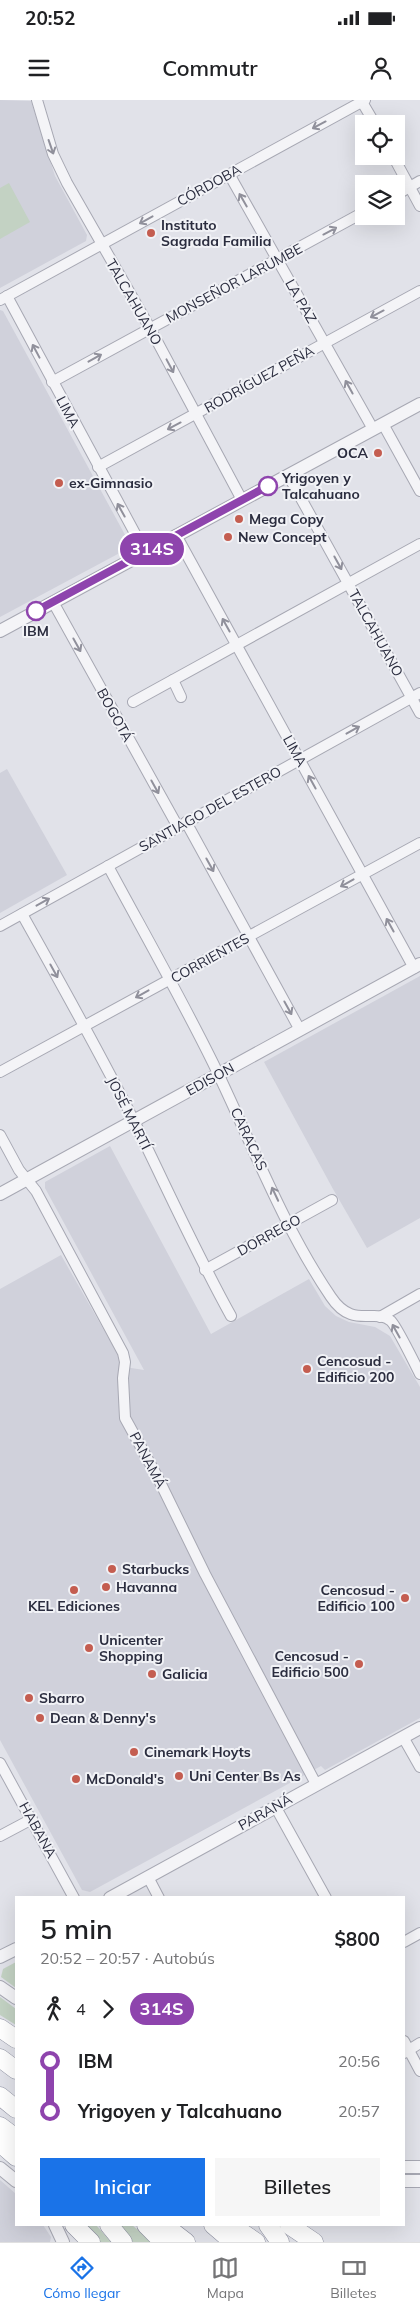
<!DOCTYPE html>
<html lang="es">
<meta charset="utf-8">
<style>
:root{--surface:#fff;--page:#f6f6f6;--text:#202124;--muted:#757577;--line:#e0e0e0;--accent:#1a73e8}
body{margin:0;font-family:Mulish,sans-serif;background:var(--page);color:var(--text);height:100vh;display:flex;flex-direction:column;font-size:19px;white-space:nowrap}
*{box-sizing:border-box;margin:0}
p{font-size:16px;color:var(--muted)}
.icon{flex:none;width:28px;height:28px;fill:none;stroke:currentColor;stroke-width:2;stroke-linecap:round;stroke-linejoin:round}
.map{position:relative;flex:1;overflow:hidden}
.drawer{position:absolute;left:15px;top:1796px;width:390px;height:330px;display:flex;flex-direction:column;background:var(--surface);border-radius:0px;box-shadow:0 5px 20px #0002}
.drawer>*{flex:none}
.badge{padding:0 10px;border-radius:16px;font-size:18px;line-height:32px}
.fabs{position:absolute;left:355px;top:15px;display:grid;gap:10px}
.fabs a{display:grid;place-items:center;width:50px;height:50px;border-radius:0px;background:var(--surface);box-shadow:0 5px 20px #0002;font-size:25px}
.map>.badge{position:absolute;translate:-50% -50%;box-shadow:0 0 0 2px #fff}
.legs{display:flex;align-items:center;gap:8px;height:55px;padding:0 25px;font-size:16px}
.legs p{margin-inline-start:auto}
.head{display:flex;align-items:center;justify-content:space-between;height:85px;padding:0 25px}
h1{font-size:28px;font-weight:600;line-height:38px}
.cta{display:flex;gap:10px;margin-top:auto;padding:10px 25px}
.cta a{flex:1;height:58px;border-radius:0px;background:var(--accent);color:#fff;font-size:20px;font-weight:600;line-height:58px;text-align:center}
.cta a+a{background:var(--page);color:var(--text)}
ul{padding:0 25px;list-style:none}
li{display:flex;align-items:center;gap:18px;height:50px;font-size:19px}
li i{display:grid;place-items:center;width:8px;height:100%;margin:0 6px;background:currentColor}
li i::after{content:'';width:12px;height:12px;margin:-6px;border:4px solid;border-radius:50%;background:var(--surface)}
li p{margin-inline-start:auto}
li:first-child i{background:linear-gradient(#0000 50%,currentColor 0)}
li:last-child i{background:linear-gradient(currentColor 50%,#0000 0)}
.status{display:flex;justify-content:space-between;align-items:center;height:35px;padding:0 25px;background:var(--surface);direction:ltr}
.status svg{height:14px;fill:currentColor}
header{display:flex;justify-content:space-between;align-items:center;height:65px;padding:0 25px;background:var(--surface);font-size:22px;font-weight:600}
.dock{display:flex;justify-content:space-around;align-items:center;height:70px;border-top:1px solid var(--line);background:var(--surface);font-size:14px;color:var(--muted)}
.dock a{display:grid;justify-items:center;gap:2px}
.dock .active{color:var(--accent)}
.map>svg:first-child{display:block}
.built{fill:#d0d1db}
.green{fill:#c3d2c3}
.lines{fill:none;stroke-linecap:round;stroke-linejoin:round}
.minor-casing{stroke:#a7a8b3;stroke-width:12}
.tertiary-casing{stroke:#a7a8b3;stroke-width:14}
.motorway-casing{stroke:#8a8d9e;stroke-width:19}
.minor{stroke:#f4f4f7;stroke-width:10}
.tertiary{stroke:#f4f4f7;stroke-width:12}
.motorway{stroke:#fff;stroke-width:18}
.oneway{stroke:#90909b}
.line-1-casing{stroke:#fff;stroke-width:11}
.line-1{stroke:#8e44ad;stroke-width:8}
.poi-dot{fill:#c45d50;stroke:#f1f2f6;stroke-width:2}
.stop-1-dot{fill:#fff;stroke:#8e44ad;stroke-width:2.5}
.labels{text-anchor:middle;stroke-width:4;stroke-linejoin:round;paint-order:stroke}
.street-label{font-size:14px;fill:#2b2d3f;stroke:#f1f2f6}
.poi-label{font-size:14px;font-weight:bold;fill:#2b2d3f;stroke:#f1f2f6;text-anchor:start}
.stop-label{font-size:14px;font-weight:bold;fill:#2b2d3f;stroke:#f1f2f6;text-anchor:start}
</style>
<div class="status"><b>20:52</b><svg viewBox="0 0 49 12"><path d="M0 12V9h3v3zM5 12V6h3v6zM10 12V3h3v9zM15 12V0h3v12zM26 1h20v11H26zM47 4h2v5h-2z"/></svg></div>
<header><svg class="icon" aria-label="menu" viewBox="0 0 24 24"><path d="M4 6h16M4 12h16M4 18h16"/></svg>Commutr<svg class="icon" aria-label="person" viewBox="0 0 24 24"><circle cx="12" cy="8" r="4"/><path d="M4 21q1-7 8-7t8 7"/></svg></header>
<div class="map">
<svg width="420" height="2142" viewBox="0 0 420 2142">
<rect width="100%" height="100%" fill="#e1e2e9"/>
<!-- built -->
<g class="built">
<polygon points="0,0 31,1 55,76 87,135 86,141 0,188"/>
<polygon points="0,210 3,211 130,444 129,448 0,517"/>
<polygon points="7,669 67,775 0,813 0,673"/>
<polygon points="420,876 420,1118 367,1148 333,1089 264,962"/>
<polygon points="110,1046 211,1234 309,1179 325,1206 336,1216 349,1222 375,1227 390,1236 420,1287 420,1618 325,1670 321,1666 90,1792 82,1790 0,1640 0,1189 61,1155 125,1267 144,1270 45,1088 45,1082"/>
<polygon points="0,2080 16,2094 16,2125 43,2125 51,2137 50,2142 0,2142"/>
</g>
<!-- green -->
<g class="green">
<polygon points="9,83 30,122 0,139 0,88"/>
<polygon points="16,1862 16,1888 1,1877 3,1869"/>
<polygon points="0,1897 16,1909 16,1925 0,1915"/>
<polygon points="81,2125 96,2125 111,2142 98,2142"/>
<polygon points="118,2125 132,2125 152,2142 133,2142"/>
</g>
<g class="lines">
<defs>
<g id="minor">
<polyline points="37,0 53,54 67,83 150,228 242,400"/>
<polyline points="362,2 375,24"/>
<polyline points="393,56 420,106"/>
<polyline points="229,74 373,329"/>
<polyline points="396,95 420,81"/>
<polyline points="7,196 145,452"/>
<polyline points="0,200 365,0"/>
<polyline points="52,282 364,112"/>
<polyline points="383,324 420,391"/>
<polyline points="98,367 420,191"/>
<polyline points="288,375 420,613"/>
<polyline points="176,435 414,868"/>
<polyline points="53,502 178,727"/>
<polyline points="173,580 181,597"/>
<polyline points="133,602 420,444"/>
<polyline points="186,722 300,930"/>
<path d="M108,766c35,65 72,130 105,197 38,78 69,162 118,234 22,33 44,10 60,24 6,6 24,43 29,53"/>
<path d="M22,814c38,68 77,137 112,207 32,65 62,132 97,195"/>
<polyline points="0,826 420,593"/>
<polyline points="0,972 420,743"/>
<polyline points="0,1035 19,1070 36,1091 123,1253 125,1262 123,1278 125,1318 158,1378 205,1474 316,1684"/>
<polyline points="205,1170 332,1100"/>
<polyline points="380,1217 420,1194"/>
<polyline points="403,1637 420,1667"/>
<polyline points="0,1663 74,1798"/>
<polyline points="275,1706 326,1798"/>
<polyline points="0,1736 32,1719"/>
<polyline points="148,1777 159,1798"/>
<polyline points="404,1842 420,1833"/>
<polyline points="404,1941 420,1971"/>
<polyline points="404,1953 420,1943"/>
</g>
<g id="tertiary">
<polyline points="0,531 420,304"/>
<polyline points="0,1094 420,864"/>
<polyline points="110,1798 420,1628"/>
<polyline points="0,1857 16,1849"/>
<polyline points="0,1887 16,1898"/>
<polyline points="404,2067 420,2067"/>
<polyline points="0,2068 16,2081"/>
<polyline points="404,2081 420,2081"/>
<polyline points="55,2125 63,2142"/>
</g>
<g id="motorway">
<polyline points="0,1928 16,1939"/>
<polyline points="0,1958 16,1970"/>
<polyline points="0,1996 16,2009"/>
<polyline points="0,2026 16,2038"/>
<polyline points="0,2043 16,2057"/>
<polyline points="74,2125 91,2142"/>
<polyline points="109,2125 123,2142"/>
<polyline points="146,2125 163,2142"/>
<polyline points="164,2125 186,2142"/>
<polyline points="213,2125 233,2142"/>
<polyline points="231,2125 256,2142"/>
<polyline points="268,2125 280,2142"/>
<polyline points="289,2125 314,2142"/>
</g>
</defs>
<!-- minor casing -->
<use href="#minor" class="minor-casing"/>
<!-- tertiary casing -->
<use href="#tertiary" class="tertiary-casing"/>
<!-- motorway casing -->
<use href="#motorway" class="motorway-casing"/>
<!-- minor -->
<use href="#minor" class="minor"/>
<!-- tertiary -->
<use href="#tertiary" class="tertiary"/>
<!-- motorway -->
<use href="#motorway" class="motorway"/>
</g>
<!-- one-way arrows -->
<defs><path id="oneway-shaft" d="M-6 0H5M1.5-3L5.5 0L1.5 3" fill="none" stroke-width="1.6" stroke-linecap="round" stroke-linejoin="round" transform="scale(1.25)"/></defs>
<g class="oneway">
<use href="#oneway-shaft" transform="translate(319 25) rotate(152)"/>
<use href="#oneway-shaft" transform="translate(51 47) rotate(71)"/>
<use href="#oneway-shaft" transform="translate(243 100) rotate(-120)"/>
<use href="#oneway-shaft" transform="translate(146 120) rotate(151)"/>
<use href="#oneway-shaft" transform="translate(330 131) rotate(-28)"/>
<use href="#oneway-shaft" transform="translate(377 214) rotate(152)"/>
<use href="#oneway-shaft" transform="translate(36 251) rotate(-118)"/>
<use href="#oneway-shaft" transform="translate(95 258) rotate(-29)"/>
<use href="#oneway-shaft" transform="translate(170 266) rotate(62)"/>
<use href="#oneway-shaft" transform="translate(349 287) rotate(-119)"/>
<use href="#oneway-shaft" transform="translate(174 326) rotate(152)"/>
<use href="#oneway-shaft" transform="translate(121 410) rotate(-119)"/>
<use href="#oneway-shaft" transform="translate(338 463) rotate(61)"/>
<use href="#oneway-shaft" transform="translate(226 525) rotate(-119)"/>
<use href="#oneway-shaft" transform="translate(77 545) rotate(61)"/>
<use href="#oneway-shaft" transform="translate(353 630) rotate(-29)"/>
<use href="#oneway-shaft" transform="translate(312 682) rotate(-119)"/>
<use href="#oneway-shaft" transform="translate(155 687) rotate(61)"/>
<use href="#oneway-shaft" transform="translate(210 765) rotate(61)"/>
<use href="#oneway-shaft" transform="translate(347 783) rotate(151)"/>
<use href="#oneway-shaft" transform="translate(43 802) rotate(-29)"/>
<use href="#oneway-shaft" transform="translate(390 825) rotate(-119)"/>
<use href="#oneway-shaft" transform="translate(54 871) rotate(61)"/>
<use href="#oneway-shaft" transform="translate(142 894) rotate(151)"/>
<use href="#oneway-shaft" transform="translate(288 908) rotate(61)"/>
<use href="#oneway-shaft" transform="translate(275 1094) rotate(-115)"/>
<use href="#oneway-shaft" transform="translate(396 1231) rotate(-119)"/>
</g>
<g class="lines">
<defs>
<polyline id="line-1" points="36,511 268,386"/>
</defs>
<!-- line-1 casing -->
<use href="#line-1" class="line-1-casing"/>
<!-- line-1 -->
<use href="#line-1" class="line-1"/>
</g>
<!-- markers -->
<g class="poi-dot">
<circle cx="151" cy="133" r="5"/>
<circle cx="378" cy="353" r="5"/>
<circle cx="59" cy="383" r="5"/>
<circle cx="239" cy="419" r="5"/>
<circle cx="228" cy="437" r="5"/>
<circle cx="307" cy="1269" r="5"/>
<circle cx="112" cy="1469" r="5"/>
<circle cx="106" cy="1487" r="5"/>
<circle cx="74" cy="1490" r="5"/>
<circle cx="405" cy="1498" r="5"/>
<circle cx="89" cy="1548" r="5"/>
<circle cx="359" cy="1564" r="5"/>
<circle cx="152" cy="1574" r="5"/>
<circle cx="29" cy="1598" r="5"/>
<circle cx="40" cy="1618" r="5"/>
<circle cx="134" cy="1652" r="5"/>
<circle cx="179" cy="1676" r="5"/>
<circle cx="76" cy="1679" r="5"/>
</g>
<g class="stop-1-dot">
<circle cx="268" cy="386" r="9"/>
<circle cx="36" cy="511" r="9"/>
</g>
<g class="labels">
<!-- street labels -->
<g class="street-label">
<text transform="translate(209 85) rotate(-29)" y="5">CÓRDOBA</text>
<text transform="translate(234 183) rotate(-28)" y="5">MONSEÑOR LARUMBE</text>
<text transform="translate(301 201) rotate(60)" y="5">LA PAZ</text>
<text transform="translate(134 202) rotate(60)" y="5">TALCAHUANO</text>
<text transform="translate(259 279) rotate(-29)" y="5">RODRÍGUEZ PEÑA</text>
<text transform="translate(68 312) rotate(62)" y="5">LIMA</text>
<text transform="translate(376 533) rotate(61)" y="5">TALCAHUANO</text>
<text transform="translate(115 615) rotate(61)" y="5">BOGOTÁ</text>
<text transform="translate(295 651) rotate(61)" y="5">LIMA</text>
<text transform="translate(210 709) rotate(-29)" y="5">SANTIAGO DEL ESTERO</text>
<text transform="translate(210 858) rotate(-29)" y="5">CORRIENTES</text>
<text transform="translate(210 979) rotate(-29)" y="5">EDISON</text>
<text transform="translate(129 1013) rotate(63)" y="5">JOSÉ MARTÍ</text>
<text transform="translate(249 1039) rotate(65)" y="5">CARACAS</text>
<text transform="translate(269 1135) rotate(-29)" y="5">DORREGO</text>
<text transform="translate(148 1360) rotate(62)" y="5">PANAMÁ</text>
<text transform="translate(265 1712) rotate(-29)" y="5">PARANÁ</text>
<text transform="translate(38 1730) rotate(61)" y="5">HABANA</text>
</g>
<!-- poi labels -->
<g class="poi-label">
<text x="161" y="130">Instituto<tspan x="161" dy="16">Sagrada Familia</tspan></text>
<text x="368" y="358" text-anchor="end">OCA</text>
<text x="69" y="388">ex-Gimnasio</text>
<text x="249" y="424">Mega Copy</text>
<text x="238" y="442">New Concept</text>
<text x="317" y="1266">Cencosud -<tspan x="317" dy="16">Edificio 200</tspan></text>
<text x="122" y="1474">Starbucks</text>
<text x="116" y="1492">Havanna</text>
<text x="395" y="1495" text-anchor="end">Cencosud -<tspan x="395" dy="16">Edificio 100</tspan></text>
<text x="74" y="1511" text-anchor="middle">KEL Ediciones</text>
<text x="99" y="1545">Unicenter<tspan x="99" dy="16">Shopping</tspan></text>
<text x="349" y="1561" text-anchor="end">Cencosud -<tspan x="349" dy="16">Edificio 500</tspan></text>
<text x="162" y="1579">Galicia</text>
<text x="39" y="1603">Sbarro</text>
<text x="50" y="1623">Dean &amp; Denny's</text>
<text x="144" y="1657">Cinemark Hoyts</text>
<text x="189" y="1681">Uni Center Bs As</text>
<text x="86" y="1684">McDonald's</text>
</g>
<!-- stop labels -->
<g class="stop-label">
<text x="282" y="383">Yrigoyen y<tspan x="282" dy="16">Talcahuano</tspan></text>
<text x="36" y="536" text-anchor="middle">IBM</text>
</g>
</g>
</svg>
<div class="fabs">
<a><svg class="icon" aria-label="locate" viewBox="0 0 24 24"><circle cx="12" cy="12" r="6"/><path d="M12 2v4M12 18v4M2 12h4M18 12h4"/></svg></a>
<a><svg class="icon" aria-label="layers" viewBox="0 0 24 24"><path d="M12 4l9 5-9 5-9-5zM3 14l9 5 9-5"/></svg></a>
</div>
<b class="badge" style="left:152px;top:449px;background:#8e44ad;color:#fff">314S</b>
<section class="drawer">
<div class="head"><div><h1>5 min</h1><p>20:52 – 20:57 · Autobús</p></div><b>$800</b></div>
<div class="legs"><svg class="icon" aria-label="walk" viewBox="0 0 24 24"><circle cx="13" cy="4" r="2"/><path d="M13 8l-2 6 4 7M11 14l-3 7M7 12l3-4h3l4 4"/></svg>4<svg class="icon" aria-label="forward" viewBox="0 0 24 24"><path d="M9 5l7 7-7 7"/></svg><b class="badge" style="background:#8e44ad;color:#fff">314S</b></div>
<ul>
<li><i style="color:#8e44ad"></i><b>IBM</b><p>20:56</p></li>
<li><i style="color:#8e44ad"></i><b>Yrigoyen y Talcahuano</b><p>20:57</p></li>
</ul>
<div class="cta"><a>Iniciar</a><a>Billetes</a></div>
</section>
</div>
<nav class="dock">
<a class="active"><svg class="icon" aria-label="directions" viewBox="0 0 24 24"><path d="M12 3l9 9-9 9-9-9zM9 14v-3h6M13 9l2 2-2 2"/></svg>Cómo llegar</a>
<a><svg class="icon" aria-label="map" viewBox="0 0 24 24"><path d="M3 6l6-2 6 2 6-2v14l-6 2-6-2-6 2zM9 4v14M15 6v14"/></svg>Mapa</a>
<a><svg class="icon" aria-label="tickets" viewBox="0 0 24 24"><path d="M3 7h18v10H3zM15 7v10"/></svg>Billetes</a>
</nav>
